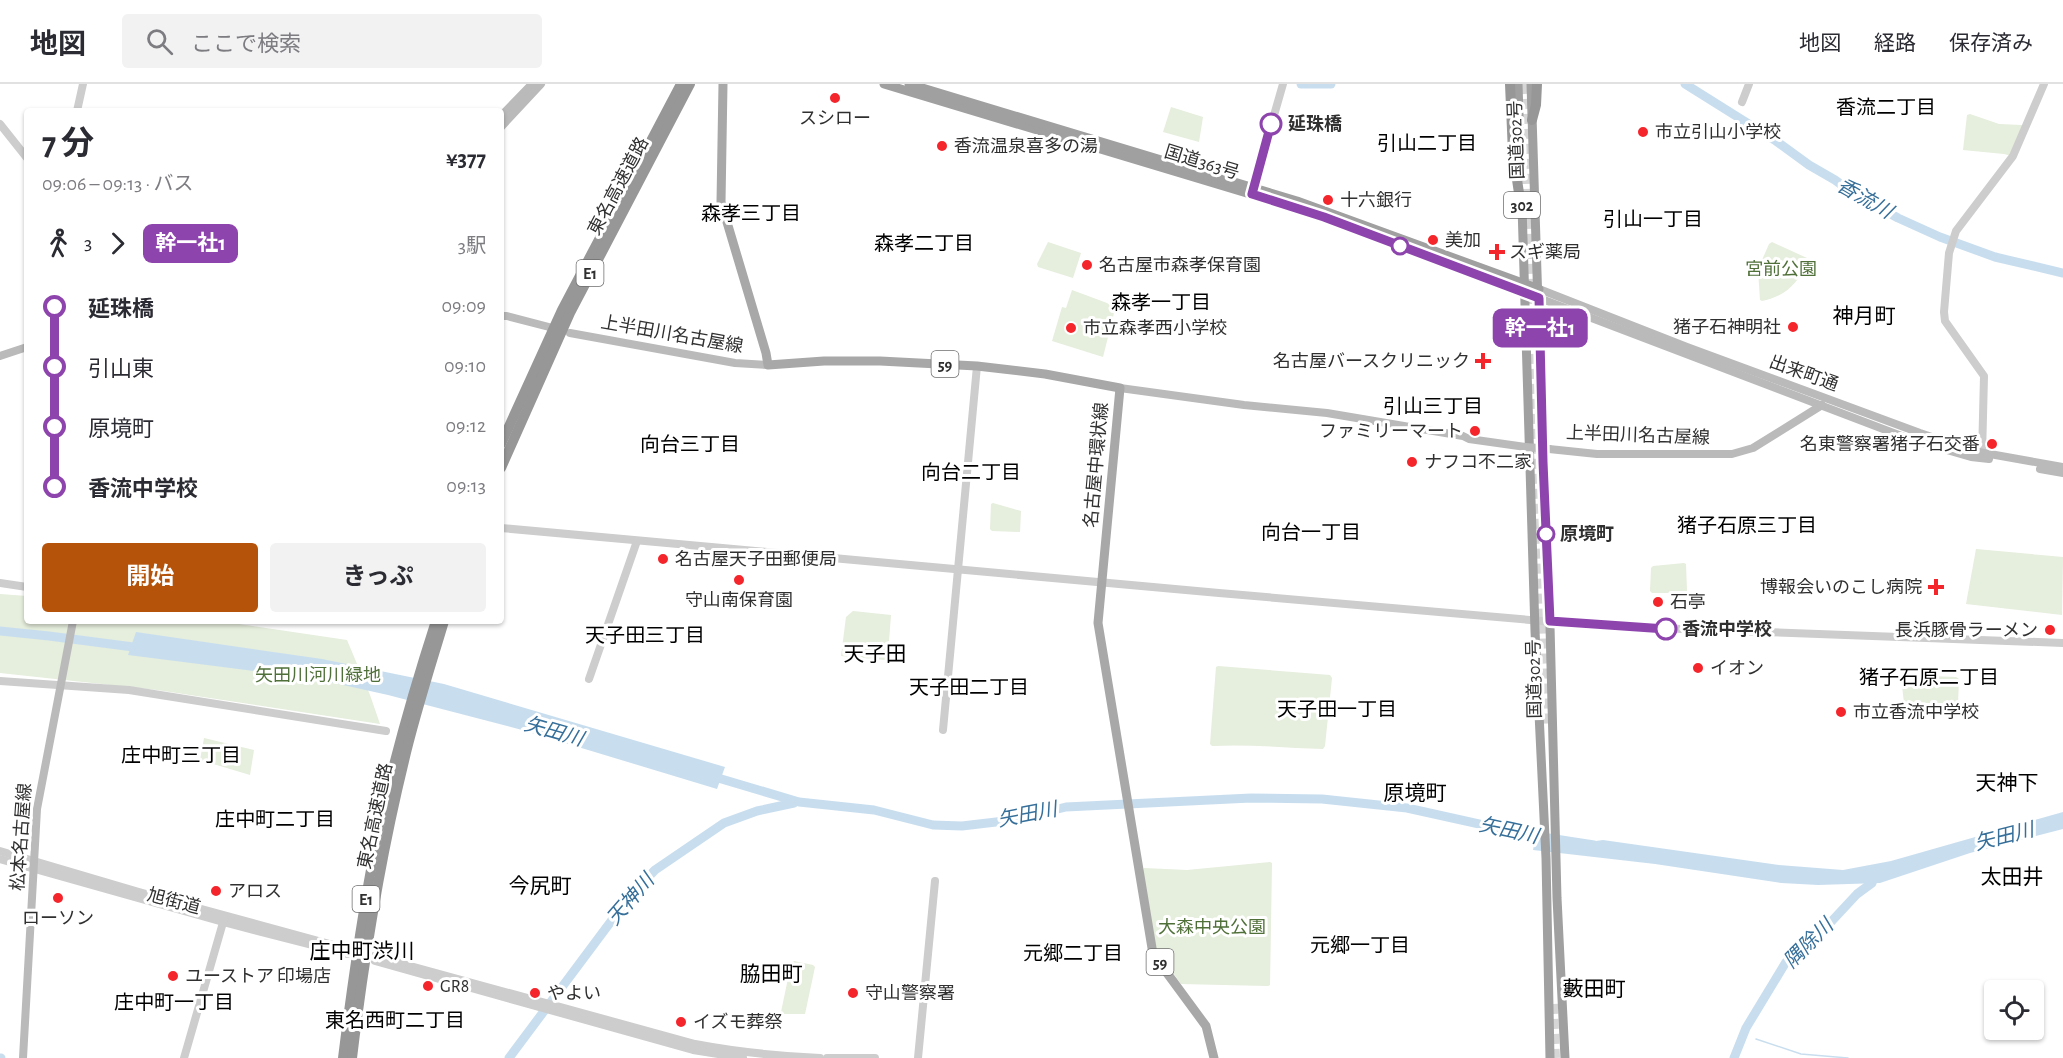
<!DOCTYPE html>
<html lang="ja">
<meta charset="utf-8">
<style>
:root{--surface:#fff;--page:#f2f2f3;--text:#2b2b33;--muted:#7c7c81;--line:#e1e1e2;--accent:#b45309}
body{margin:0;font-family:"Alegreya Sans","Noto Sans JP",sans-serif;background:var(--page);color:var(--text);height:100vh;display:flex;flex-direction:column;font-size:22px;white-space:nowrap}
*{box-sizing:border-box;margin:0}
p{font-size:20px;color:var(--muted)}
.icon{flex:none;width:33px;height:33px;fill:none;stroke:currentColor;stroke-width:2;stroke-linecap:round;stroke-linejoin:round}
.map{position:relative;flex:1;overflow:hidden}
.drawer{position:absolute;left:24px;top:24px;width:480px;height:516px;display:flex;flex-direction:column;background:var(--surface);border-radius:6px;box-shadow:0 2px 4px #0004}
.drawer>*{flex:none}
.badge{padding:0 12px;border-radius:9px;font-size:21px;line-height:39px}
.tools{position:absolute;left:1984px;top:896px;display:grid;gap:12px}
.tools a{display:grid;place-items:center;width:60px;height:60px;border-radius:6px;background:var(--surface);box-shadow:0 2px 4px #0004;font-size:30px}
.map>.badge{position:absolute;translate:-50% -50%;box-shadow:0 0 0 3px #fff}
.legs{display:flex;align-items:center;gap:9px;height:66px;padding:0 18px;font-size:20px}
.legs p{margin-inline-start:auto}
.head{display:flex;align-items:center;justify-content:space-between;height:102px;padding:0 18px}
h1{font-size:33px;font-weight:700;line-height:45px}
.action{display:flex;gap:12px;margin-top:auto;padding:12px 18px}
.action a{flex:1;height:69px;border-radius:6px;background:var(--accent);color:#fff;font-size:24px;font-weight:700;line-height:69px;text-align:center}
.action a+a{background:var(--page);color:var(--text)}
ul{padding:0 18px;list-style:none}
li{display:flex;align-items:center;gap:21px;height:60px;font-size:22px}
li i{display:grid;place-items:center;width:9px;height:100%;margin:0 8px;background:currentColor}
li i::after{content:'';width:15px;height:15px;margin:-8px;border:4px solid;border-radius:50%;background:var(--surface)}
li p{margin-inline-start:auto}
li:first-child i{background:linear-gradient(#0000 50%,currentColor 0)}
li:last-child i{background:linear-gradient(currentColor 50%,#0000 0)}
header{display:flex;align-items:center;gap:36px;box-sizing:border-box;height:84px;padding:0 30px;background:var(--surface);border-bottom:2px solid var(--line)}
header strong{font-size:28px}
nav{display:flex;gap:33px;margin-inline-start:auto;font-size:21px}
.search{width:420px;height:54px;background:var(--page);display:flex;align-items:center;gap:15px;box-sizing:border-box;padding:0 21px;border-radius:6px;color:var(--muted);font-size:22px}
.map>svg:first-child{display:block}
.green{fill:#e6eedd}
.water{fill:#c8deef}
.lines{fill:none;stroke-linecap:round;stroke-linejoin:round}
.stream{stroke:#c8deef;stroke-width:1.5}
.river{stroke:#c8deef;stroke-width:9}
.motorway-tunnel{stroke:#d6d6d6;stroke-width:10;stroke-dasharray:10 5;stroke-linecap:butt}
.tertiary{stroke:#cdcdcd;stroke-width:8}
.secondary{stroke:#bababa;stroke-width:8}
.primary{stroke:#a8a8a8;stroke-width:9}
.trunk{stroke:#a0a0a0;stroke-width:9}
.motorway{stroke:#979797;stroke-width:10}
.secondary-bridge{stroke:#bababa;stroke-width:8}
.line-1-casing{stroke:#fff;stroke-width:14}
.line-1{stroke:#8e44ad;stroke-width:9}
.poi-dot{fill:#f4252b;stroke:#fff;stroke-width:2}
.stop-1-dot{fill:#fff;stroke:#8e44ad;stroke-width:3}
.labels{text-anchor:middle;stroke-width:6;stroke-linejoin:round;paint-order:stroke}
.shield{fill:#fff;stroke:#6e6e6e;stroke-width:1.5}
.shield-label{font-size:16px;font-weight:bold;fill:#303030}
.poi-label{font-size:18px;fill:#303030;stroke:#fff;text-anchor:start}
.stop-label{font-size:18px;font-weight:bold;fill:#303030;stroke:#fff;text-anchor:start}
.street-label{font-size:18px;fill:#303030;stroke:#fff}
.park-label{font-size:18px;fill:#507039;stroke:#fff}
.neighbourhood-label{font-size:20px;fill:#000;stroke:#fff}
.water-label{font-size:20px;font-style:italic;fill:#366f9a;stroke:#fff}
.quarter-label{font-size:21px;fill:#000;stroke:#fff}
</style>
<header>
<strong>地図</strong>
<div class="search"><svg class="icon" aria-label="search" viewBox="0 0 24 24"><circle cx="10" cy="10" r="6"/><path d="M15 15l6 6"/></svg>ここで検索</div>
<nav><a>地図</a><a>経路</a><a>保存済み</a></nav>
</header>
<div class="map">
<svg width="2063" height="974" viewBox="0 0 2063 974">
<rect width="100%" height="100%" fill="#fff"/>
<!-- green -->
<g class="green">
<polygon points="1171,23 1203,33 1199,58 1163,48"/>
<polygon points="1970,30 1999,40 2022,41 2022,44 2012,72 2004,70 1963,66 1967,31"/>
<polygon points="1048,158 1081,169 1073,194 1038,183 1037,180"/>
<path d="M1772,158l35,16 2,3c-13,23 -21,34 -47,40l-2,-1 -2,-31 11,-25z"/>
<polygon points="1072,206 1107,219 1115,225 1103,273 1052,257 1062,223 1066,224"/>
<polygon points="993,419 1021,427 1020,448 992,447 990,445 991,420"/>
<polygon points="1976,465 2063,473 2062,531 1966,520"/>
<polygon points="1684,479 1686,480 1687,507 1685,509 1652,509 1650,507 1651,484 1653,482"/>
<polygon points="0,510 27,512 27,537 218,537 347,556 370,611 380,640 157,606 0,589"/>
<polygon points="853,527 891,531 889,557 887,558 885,576 841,572 846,533"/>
<path d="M1218,582l112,9 2,3 -7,68 -2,3c-37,-1 -74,-5 -111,-3l-2,-2 6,-77z"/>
<polygon points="1903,591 1956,593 1959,595 1958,620 1955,622 1906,621 1904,619 1901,593"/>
<polygon points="204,654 254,666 250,691 200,676"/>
<polygon points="1270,778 1272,779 1270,901 1268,902 1181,900 1156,865 1143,786 1144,784 1187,786"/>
<polygon points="794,877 813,881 815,883 805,930 782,930 781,928 791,880"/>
</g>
<!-- water -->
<g class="water">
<polygon points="136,548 322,575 444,600 725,683 717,705 522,646 388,611 316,595 128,571"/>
<polygon points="2063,728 2063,745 1970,769 1880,799 1818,801 1781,799 1655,780 1533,766 1535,756 1574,760 1603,756 1779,781 1843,786 1891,777"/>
</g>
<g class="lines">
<!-- stream -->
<polyline class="stream" points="1756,955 1801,970 1848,974"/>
<!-- river -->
<g class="river">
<polyline points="1301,0 1331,0"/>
<polyline points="1685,0 1776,57 1809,81 1835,96 1850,107 1898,134 1940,153 1995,173 2063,189"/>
<polyline points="0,547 49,552 141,564"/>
<polyline points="708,691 799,718 874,726 933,741 962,742 1013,736 1066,723 1251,714 1322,715 1407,724 1529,751 1594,761"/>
<polyline points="0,974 1,974"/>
<polyline points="509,974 615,832 624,818 655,786 724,739 757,727 794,719"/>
<polyline points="1734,974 1746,944 1786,878 1830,839 1857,810 1872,799 1875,790"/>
</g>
<!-- motorway-tunnel -->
<g class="motorway-tunnel">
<polyline points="1523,0 1532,233 1544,641"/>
<polyline points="1553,920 1555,974"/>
</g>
<!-- tertiary -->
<g class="tertiary">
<polyline points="1742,18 1749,0"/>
<polyline points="77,27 83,0"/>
<polyline points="0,40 27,74"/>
<polyline points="1252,108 1283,0"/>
<polyline points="1982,372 1984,292 1945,237 1944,228 1949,169 1956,147 2013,72 2044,0"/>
<polyline points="501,444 1219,509 1600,542 2063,559"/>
<polyline points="0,499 27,503"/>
<polyline points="589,595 637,457"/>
<polyline points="0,597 129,606 386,647"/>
<polyline points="943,646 977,282"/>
<polyline points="0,767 139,808 348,865"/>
<polyline points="0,775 223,838 347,870"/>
<path d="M374,872l321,88c42,8 83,12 125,14"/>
<polyline points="375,877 693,966 743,974"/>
<polyline points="184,974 224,835"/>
<polyline points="827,974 875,974"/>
<polyline points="918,974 935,797"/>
</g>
<!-- secondary -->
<g class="secondary">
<polyline points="501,32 532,0"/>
<polyline points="501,43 541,0"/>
<polyline points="1539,205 1687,263 1920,349 1973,367 2063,383"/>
<polyline points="1539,214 1912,356 1971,373 1989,375"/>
<polyline points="501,232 507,232 549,243"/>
<polyline points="570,249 735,279 768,281"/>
<polyline points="0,272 27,263"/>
<polyline points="1120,304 1244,321 1327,329 1463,352 1469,355 1526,363"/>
<polyline points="1549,365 1597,370 1732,370 1753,364 1822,321"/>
<polyline points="2040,385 2063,389"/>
<polyline points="23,974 37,725 73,537"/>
</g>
<!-- primary -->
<polyline class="primary" points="723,0 721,118 766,269 768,281 824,277 880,277 977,282 1045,290 1120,304 1098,539 1153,870 1206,942 1214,974"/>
<!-- trunk -->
<g class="trunk">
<polyline points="884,0 1307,127 1528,210"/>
<polyline points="909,0 1297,117 1539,205"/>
<polyline points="1518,0 1521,93"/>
<polyline points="1531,0 1543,378 1549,503 1557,814 1565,974"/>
<polyline points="1522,122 1535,547 1546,774 1550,974"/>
</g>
<!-- motorway -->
<g class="motorway">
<polyline points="1510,0 1513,69 1522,129"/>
<polyline points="1532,36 1536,21 1537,0"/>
<polyline points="501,360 562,226 681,0"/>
<polyline points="501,384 570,229 690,0"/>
<path d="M343,974c10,-80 21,-160 38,-239 15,-67 34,-133 55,-198"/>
<path d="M352,974c12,-100 28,-199 52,-297 11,-47 26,-93 40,-140"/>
</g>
<!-- secondary-bridge -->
<polyline class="secondary-bridge" points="1526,363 1549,365"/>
</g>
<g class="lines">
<defs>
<polyline id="line-1" points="1271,40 1252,110 1324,133 1539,214 1543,378 1550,537 1666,545"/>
</defs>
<!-- line-1 casing -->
<use href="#line-1" class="line-1-casing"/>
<!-- line-1 -->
<use href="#line-1" class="line-1"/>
</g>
<!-- markers -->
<g class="poi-dot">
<circle cx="835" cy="14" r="6"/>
<circle cx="1643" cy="48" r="6"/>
<circle cx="942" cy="62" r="6"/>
<circle cx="1328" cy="116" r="6"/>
<circle cx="1433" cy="156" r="6"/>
<path d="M1494 159h6v6h6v6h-6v6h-6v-6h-6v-6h6z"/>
<circle cx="1087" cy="181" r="6"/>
<circle cx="1793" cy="243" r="6"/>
<circle cx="1071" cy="244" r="6"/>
<path d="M1480 268h6v6h6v6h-6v6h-6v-6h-6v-6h6z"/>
<circle cx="1475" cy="347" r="6"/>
<circle cx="1992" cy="360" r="6"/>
<circle cx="1412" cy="378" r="6"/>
<circle cx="663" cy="475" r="6"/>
<circle cx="739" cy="496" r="6"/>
<path d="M1933 494h6v6h6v6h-6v6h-6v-6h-6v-6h6z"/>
<circle cx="1658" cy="518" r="6"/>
<circle cx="2050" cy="546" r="6"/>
<circle cx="1698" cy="584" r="6"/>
<circle cx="1841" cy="628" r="6"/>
<circle cx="216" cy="807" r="6"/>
<circle cx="58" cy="814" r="6"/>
<circle cx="173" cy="892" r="6"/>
<circle cx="428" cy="902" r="6"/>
<circle cx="535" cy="909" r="6"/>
<circle cx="853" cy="909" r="6"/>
<circle cx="681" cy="938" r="6"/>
</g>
<g class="stop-1-dot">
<circle cx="1271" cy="40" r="10"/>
<circle cx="1400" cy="162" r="8"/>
<circle cx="1546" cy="450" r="8"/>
<circle cx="1666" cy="545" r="10"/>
</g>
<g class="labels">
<!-- shield labels -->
<g class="shield">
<rect x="1504" y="108" width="36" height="26" rx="4.5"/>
<rect x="576.5" y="176" width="27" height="26" rx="4.5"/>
<rect x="931.5" y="267" width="27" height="26" rx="4.5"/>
<rect x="352.5" y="802" width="27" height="26" rx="4.5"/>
<rect x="1146.5" y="865" width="27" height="26" rx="4.5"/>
</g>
<g class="shield-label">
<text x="1522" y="127">302</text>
<text x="590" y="195">E1</text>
<text x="945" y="286">59</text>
<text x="366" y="821">E1</text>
<text x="1160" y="884">59</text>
</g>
<!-- poi labels -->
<g class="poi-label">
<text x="835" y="40" text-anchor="middle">スシロー</text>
<text x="1655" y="54">市立引山小学校</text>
<text x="954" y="68">香流温泉喜多の湯</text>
<text x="1340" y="122">十六銀行</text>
<text x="1445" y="162">美加</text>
<text x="1509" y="174">スギ薬局</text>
<text x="1099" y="187">名古屋市森孝保育園</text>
<text x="1781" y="249" text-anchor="end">猪子石神明社</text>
<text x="1083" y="250">市立森孝西小学校</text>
<text x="1470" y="283" text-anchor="end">名古屋バースクリニック</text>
<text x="1463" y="353" text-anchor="end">ファミリーマート</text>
<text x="1980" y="366" text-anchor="end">名東警察署猪子石交番</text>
<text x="1424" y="384">ナフコ不二家</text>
<text x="675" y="481">名古屋天子田郵便局</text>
<text x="1922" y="509" text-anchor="end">博報会いのこし病院</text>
<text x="739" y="522" text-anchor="middle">守山南保育園</text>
<text x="1670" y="524">石亭</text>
<text x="2038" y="552" text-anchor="end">長浜豚骨ラーメン</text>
<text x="1710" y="590">イオン</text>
<text x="1853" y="634">市立香流中学校</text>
<text x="228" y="813">アロス</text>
<text x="58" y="840" text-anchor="middle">ローソン</text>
<text x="185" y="898">ユーストア 印場店</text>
<text x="440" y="908">GR8</text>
<text x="547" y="915">やよい</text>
<text x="865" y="915">守山警察署</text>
<text x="693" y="944">イズモ葬祭</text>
</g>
<!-- stop labels -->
<g class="stop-label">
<text x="1288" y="46">延珠橋</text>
<text x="1560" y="456">原境町</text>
<text x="1682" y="551">香流中学校</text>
</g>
<!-- street labels -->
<g class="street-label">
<text transform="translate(1516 56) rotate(-92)" y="6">国道302号</text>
<text transform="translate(1202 78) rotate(17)" y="6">国道363号</text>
<text transform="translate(618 102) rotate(-62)" y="6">東名高速道路</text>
<text transform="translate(672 250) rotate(10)" y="6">上半田川名古屋線</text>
<text transform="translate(1804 289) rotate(20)" y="6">出来町通</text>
<text transform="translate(1638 351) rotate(2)" y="6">上半田川名古屋線</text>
<text transform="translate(1096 381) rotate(-85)" y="6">名古屋中環状線</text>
<text transform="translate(1534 595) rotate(-91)" y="6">国道302号</text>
<text transform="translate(375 732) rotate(-78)" y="6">東名高速道路</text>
<text transform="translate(21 753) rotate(-86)" y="6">松本名古屋線</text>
<text transform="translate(174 817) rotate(15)" y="6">旭街道</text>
</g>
<!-- park labels -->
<g class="park-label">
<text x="1781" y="191">宮前公園</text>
<text x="318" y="597">矢田川河川緑地</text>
<text x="1212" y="849">大森中央公園</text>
</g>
<!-- neighbourhood labels -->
<g class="neighbourhood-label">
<text x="1886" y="30">香流二丁目</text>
<text x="1427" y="66">引山二丁目</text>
<text x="751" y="136">森孝三丁目</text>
<text x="1653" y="142">引山一丁目</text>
<text x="924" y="166">森孝二丁目</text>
<text x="1161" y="225">森孝一丁目</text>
<text x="1433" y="329">引山三丁目</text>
<text x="690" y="367">向台三丁目</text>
<text x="971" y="395">向台二丁目</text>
<text x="1747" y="448">猪子石原三丁目</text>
<text x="1311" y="455">向台一丁目</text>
<text x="645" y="558">天子田三丁目</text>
<text x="1929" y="600">猪子石原二丁目</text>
<text x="969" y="610">天子田二丁目</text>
<text x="1337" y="632">天子田一丁目</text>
<text x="181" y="678">庄中町三丁目</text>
<text x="275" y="742">庄中町二丁目</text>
<text x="1360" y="868">元郷一丁目</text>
<text x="1073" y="876">元郷二丁目</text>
<text x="174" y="925">庄中町一丁目</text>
<text x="395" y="943">東名西町二丁目</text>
</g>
<!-- water labels -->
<g class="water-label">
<text transform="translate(1865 114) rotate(30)" y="7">香流川</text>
<text transform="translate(554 647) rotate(16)" y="7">矢田川</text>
<text transform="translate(1027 730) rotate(-11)" y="7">矢田川</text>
<text transform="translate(1509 746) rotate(12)" y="7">矢田川</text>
<text transform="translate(2004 752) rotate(-14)" y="7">矢田川</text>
<text transform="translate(630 815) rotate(-49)" y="7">天神川</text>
<text transform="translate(1808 859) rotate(-45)" y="7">隅除川</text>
</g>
<!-- quarter labels -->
<g class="quarter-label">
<text x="1864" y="239">神月町</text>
<text x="875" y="577">天子田</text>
<text x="2007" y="706">天神下</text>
<text x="1415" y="716">原境町</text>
<text x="2012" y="800">太田井</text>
<text x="540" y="809">今尻町</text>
<text x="362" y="874">庄中町渋川</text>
<text x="771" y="897">脇田町</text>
<text x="1594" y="912">藪田町</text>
</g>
</g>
</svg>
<div class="tools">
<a><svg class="icon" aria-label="locate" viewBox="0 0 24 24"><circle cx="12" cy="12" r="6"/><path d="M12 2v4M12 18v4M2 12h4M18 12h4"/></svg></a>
</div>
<b class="badge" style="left:1540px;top:244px;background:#8e44ad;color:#fff">幹一社1</b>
<section class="drawer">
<div class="head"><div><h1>7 分</h1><p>09:06 – 09:13 · バス</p></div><b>¥377</b></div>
<div class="legs"><svg class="icon" aria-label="walk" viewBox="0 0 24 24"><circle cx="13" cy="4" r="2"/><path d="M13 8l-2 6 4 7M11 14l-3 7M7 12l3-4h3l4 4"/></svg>3<svg class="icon" aria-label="forward" viewBox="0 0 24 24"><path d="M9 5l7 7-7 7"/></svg><b class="badge" style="background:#8e44ad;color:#fff">幹一社1</b><p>3駅</p></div>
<ul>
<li><i style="color:#8e44ad"></i><b>延珠橋</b><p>09:09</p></li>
<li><i style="color:#8e44ad"></i><span>引山東</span><p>09:10</p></li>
<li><i style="color:#8e44ad"></i><span>原境町</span><p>09:12</p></li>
<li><i style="color:#8e44ad"></i><b>香流中学校</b><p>09:13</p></li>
</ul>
<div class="action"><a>開始</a><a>きっぷ</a></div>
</section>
</div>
